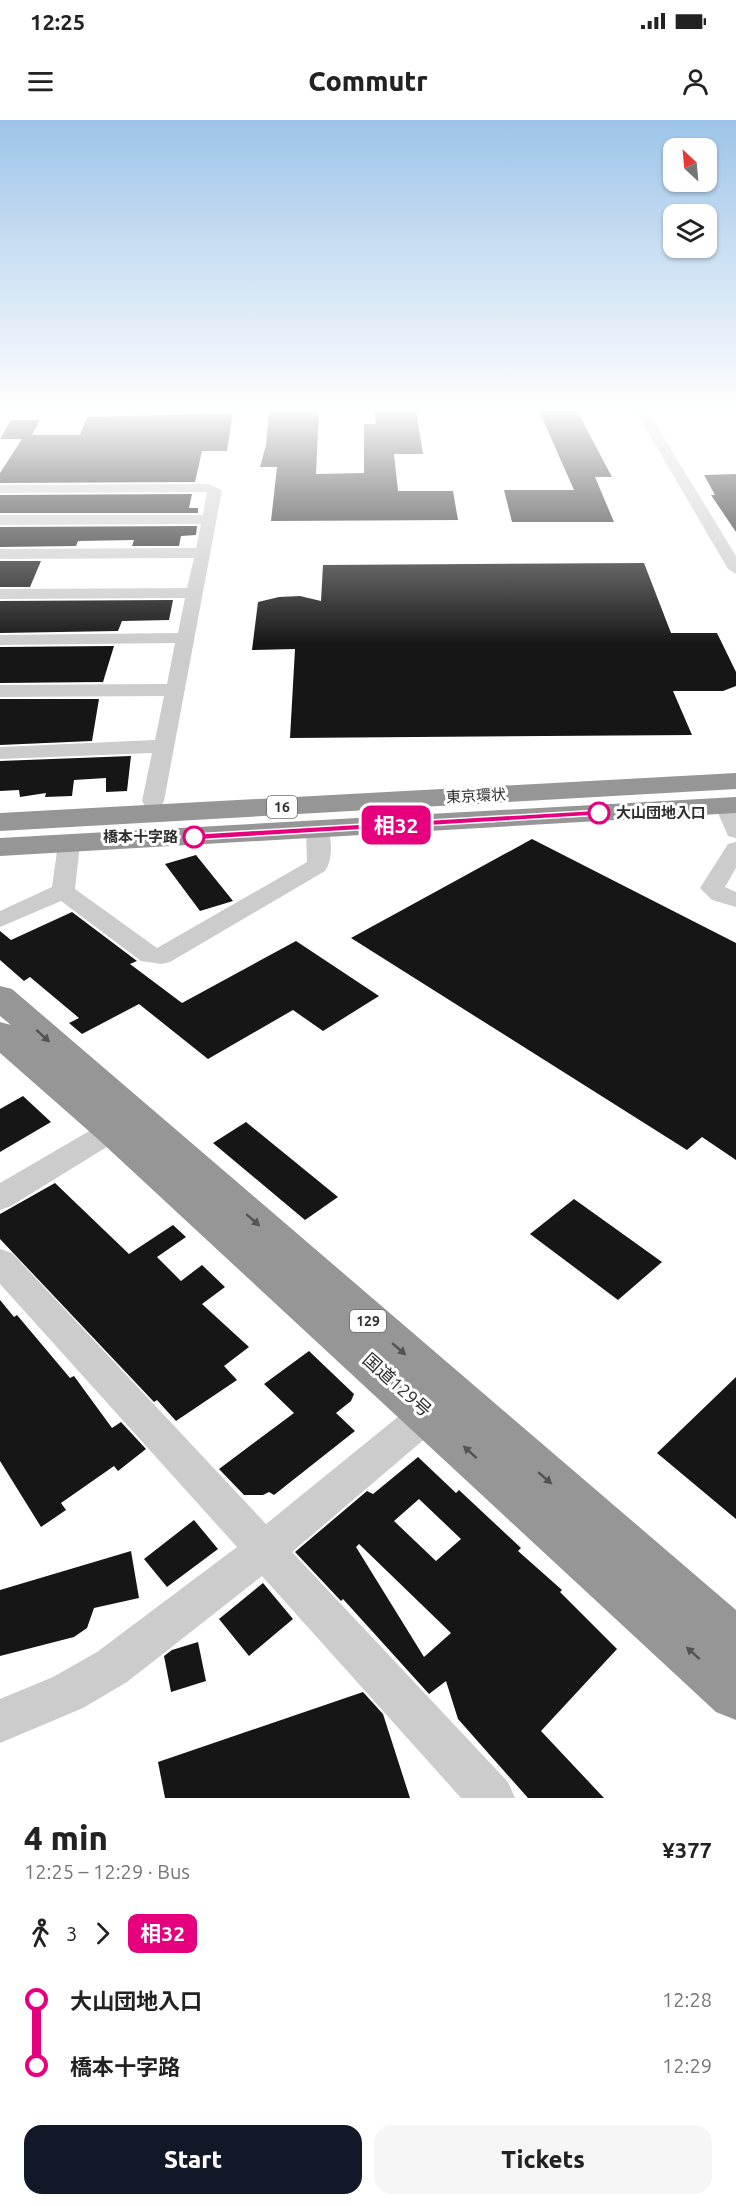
<!DOCTYPE html>
<meta charset="utf-8">
<style>
:root{--surface:#fff;--page:#f6f6f6;--text:#222;--muted:#767676;--accent:#111827}
body{margin:0;font-family:Ubuntu,"Noto Sans JP",sans-serif;background:var(--page);color:var(--text);height:100vh;display:flex;flex-direction:column;font-size:22px;white-space:nowrap}
*{box-sizing:border-box;margin:0}
p{font-size:20px;color:var(--muted)}
.icon{flex:none;width:33px;height:33px;fill:none;stroke:currentColor;stroke-width:2;stroke-linecap:round;stroke-linejoin:round}
.map{position:relative;height:1678px;overflow:hidden}
.details{display:flex;flex-direction:column;background:var(--surface);flex:1}
.details>*{flex:none}
.badge{padding:0 12px;border-radius:9px;font-size:21px;line-height:39px}
.needle{width:39px;rotate:334deg}
.buttons{position:absolute;left:663px;top:18px;display:grid;gap:12px}
.buttons a{display:grid;place-items:center;width:54px;height:54px;border-radius:12px;background:var(--surface);box-shadow:0 2px 4px #0004;font-size:30px}
.map>.badge{position:absolute;translate:-50% -50%;box-shadow:0 0 0 3px #fff}
.legs{display:flex;align-items:center;gap:9px;height:66px;padding:0 24px;font-size:20px}
.legs p{margin-inline-start:auto}
.overview{display:flex;align-items:center;justify-content:space-between;height:102px;padding:0 24px}
h1{font-size:33px;font-weight:800;line-height:45px}
.primary-button{display:flex;gap:12px;margin-top:auto;padding:12px 24px}
.primary-button a{flex:1;height:69px;border-radius:18px;background:var(--accent);color:#fff;font-size:24px;font-weight:800;line-height:69px;text-align:center}
.primary-button a+a{background:var(--page);color:var(--text)}
ul{padding:0 24px;list-style:none}
li{display:flex;align-items:center;gap:21px;height:66px;font-size:22px}
li i{display:grid;place-items:center;width:9px;height:100%;margin:0 8px;background:currentColor}
li i::after{content:'';width:15px;height:15px;margin:-8px;border:4px solid;border-radius:50%;background:var(--surface)}
li p{margin-inline-start:auto}
li:first-child i{background:linear-gradient(#0000 50%,currentColor 0)}
li:last-child i{background:linear-gradient(currentColor 50%,#0000 0)}
.status{display:flex;justify-content:space-between;align-items:center;height:42px;padding:0 30px;background:var(--surface);direction:ltr}
.status svg{height:16px;fill:currentColor}
header{display:flex;justify-content:space-between;align-items:center;height:78px;padding:0 24px;background:var(--surface);font-size:27px;font-weight:800}
.map>svg:first-child{display:block}
.building{fill:#161616;fill-rule:evenodd}
.lines{fill:none;stroke-linecap:round;stroke-linejoin:round}
.minor{fill:#ccc;fill-rule:evenodd}
.highway{fill:#969696;fill-rule:evenodd}
.oneway{fill:#535353}
.line-1{fill:#e6007e;stroke:#fff;stroke-width:1.5}
.stop-1-dot{fill:#fff;stroke:#e6007e;stroke-width:3}
.labels{text-anchor:middle;stroke-width:6;stroke-linejoin:round;paint-order:stroke}
.shield{fill:#fff;stroke:#6d6d6d;stroke-width:1.5}
.shield-label{font-size:14px;font-weight:bold;fill:#2f2f2f}
.street-label{font-size:15px;fill:#2f2f2f;stroke:#fff}
.stop-label{font-size:15px;font-weight:bold;fill:#2f2f2f;stroke:#fff;text-anchor:start}
.near-street-label{font-size:18px;fill:#2f2f2f;stroke:#fff}
</style>
<div class="status"><b>12:25</b><svg viewBox="0 0 49 12"><path d="M0 12V9h3v3zM5 12V6h3v6zM10 12V3h3v9zM15 12V0h3v12zM26 1h20v11H26zM47 4h2v5h-2z"/></svg></div>
<header><svg class="icon" aria-label="menu" viewBox="0 0 24 24"><path d="M4 6h16M4 12h16M4 18h16"/></svg>Commutr<svg class="icon" aria-label="person" viewBox="0 0 24 24"><circle cx="12" cy="8" r="4"/><path d="M4 21q1-7 8-7t8 7"/></svg></header>
<div class="map">
<svg width="736" height="1678" viewBox="0 0 736 1678">
<rect width="100%" height="100%" fill="#fff"/>
<!-- building -->
<g class="building">
<polygon points="269,290 319,290 316,354 364,353 364,304 376,304 374,290 416,290 423,334 394,334 398,371 453,371 458,400 271,401 277,347 260,347 266,325"/>
<polygon points="539,291 577,291 612,357 595,357 614,402 512,402 504,370 574,370"/>
<polygon points="233,293 227,331 202,331 195,362 0,363 0,353 22,319 0,319 11,300 40,300 32,315 80,315 87,297"/>
<polygon points="736,354 736,412 711,375 715,375 704,355"/>
<polygon points="192,374 189,388 198,388 198,393 0,393 0,375"/>
<polygon points="197,406 196,415 181,416 179,426 132,426 134,420 78,421 76,426 0,427 0,407"/>
<polygon points="0,441 41,441 30,467 0,467"/>
<polygon points="644,443 671,513 717,513 736,552 736,566 723,571 673,571 692,615 290,618 295,529 252,530 258,482 279,477 300,476 321,481 323,445"/>
<polygon points="173,480 169,500 122,501 118,511 0,513 0,481"/>
<polygon points="114,526 103,562 0,563 0,527"/>
<polygon points="0,579 99,579 92,621 0,625"/>
<polygon points="131,636 127,671 106,672 106,658 74,660 72,676 45,677 46,673 20,677 19,670 0,671 0,641"/>
<polygon points="532,719 736,823 736,1040 702,1017 687,1030 351,818"/>
<polygon points="196,735 233,781 200,791 165,744"/>
<polygon points="72,792 137,841 130,844 182,883 296,821 379,876 323,911 293,890 208,939 139,884 82,914 69,903 79,898 30,857 24,861 0,840 0,811 11,820"/>
<polygon points="23,976 51,1002 0,1032 0,989"/>
<polygon points="246,1002 338,1077 305,1100 213,1023"/>
<polygon points="55,1063 129,1134 173,1105 186,1117 157,1137 181,1161 202,1145 225,1167 202,1184 249,1227 224,1246 237,1260 176,1301 157,1280 154,1282 0,1119 0,1094"/>
<polygon points="574,1079 662,1142 618,1180 530,1114"/>
<polygon points="0,1180 14,1197 17,1195 70,1258 74,1256 112,1308 121,1302 146,1329 118,1351 114,1346 61,1383 66,1390 41,1407 0,1341"/>
<polygon points="309,1231 354,1274 351,1281 336,1293 355,1311 274,1375 269,1372 263,1375 244,1375 219,1349 294,1293 264,1264"/>
<polygon points="736,1257 736,1399 657,1333"/>
<path d="M418,1337l38,36 3,-3 62,58 -3,3 44,39 -2,2 57,57 -76,82 63,67h-76l-70,-79 -12,-38 -17,13 -86,-95 -2,2 -46,-49 72,-61 6,3zM419,1379l42,40 -25,22 -42,-40zM359,1424l92,89 -27,24 -68,-110z"/>
<polygon points="194,1400 218,1429 167,1467 144,1439"/>
<polygon points="131,1431 139,1478 94,1488 87,1508 74,1517 0,1536 0,1470"/>
<polygon points="263,1463 293,1499 249,1536 219,1499"/>
<polygon points="198,1522 206,1561 171,1572 164,1536 172,1530"/>
<polygon points="363,1572 383,1594 410,1678 165,1678 158,1642"/>
</g>
<g class="lines">
<!-- minor -->
<g class="minor">
<polygon points="635,290 647,290 736,436 736,454 728,449"/>
<polygon points="208,364 222,370 164,681 161,686 145,686 142,681 152,633 0,639 0,627 155,620 164,576 0,577 0,565 167,564 175,523 0,525 0,515 178,513 185,478 0,479 0,469 187,468 194,438 0,439 0,429 196,428 201,404 0,405 0,395 203,395 207,372 0,373 0,365"/>
<polygon points="726,679 736,685 736,718 728,716 715,686 718,681"/>
<path d="M317,703l8,2c8,11 8,35 0,46l-155,91 -9,2 -20,-3 -80,-60 -61,26v-16l52,-24 6,-43 3,-5h16l3,5 -5,45 82,59 150,-86 -1,-32 3,-5z"/>
<polygon points="736,722 736,748 725,767 736,772 736,787 712,780 700,768 728,724"/>
<polygon points="113,999 123,1003 128,1010 123,1017 11,1086 0,1090 0,1063 103,1003"/>
<polygon points="0,1129 12,1133 266,1404 415,1283 428,1278 441,1283 446,1294 441,1305 292,1432 508,1662 515,1678 461,1678 262,1456 127,1562 83,1588 0,1623 0,1579 53,1557 97,1532 237,1427 0,1164"/>
</g>
<!-- highway -->
<g class="highway">
<polygon points="736,653 736,669 0,711 0,693"/>
<polygon points="736,677 736,693 0,736 0,718"/>
<polygon points="0,866 12,869 736,1490 736,1600 716,1592 99,1020 0,933 0,902 11,905 0,896"/>
</g>
</g>
<!-- one-way arrows -->
<defs><path id="oneway-solid" d="M-6-.8H1V-3.2L6.5 0L1 3.2V.8H-6Z" transform="scale(1.5)"/></defs>
<g class="oneway">
<use href="#oneway-solid" transform="translate(43 916) rotate(42)"/>
<use href="#oneway-solid" transform="translate(253 1100) rotate(41)"/>
<use href="#oneway-solid" transform="translate(399 1229) rotate(41)"/>
<use href="#oneway-solid" transform="translate(470 1332) rotate(-138)"/>
<use href="#oneway-solid" transform="translate(545 1358) rotate(41)"/>
<use href="#oneway-solid" transform="translate(693 1533) rotate(-138)"/>
</g>
<!-- sky -->
<linearGradient id="sky" x2="0" y2="1"><stop stop-color="#9dc4e8"/><stop offset="0.55" stop-color="#fff"/><stop offset="1" stop-color="#fff" stop-opacity="0"/></linearGradient>
<rect width="736" height="525" fill="url(#sky)"/>
<!-- line-1 -->
<polygon class="line-1" points="599,690 604,693 602,695 194,720 189,717 194,714"/>
<!-- markers -->
<g class="stop-1-dot">
<circle cx="599" cy="693" r="10"/>
<circle cx="194" cy="717" r="10"/>
</g>
<g class="labels">
<!-- shield labels -->
<g class="shield">
<rect x="267" y="676" width="30" height="22" rx="4.5"/>
<rect x="350" y="1190" width="36" height="22" rx="4.5"/>
</g>
<g class="shield-label">
<text x="282" y="692">16</text>
<text x="368" y="1206">129</text>
</g>
<!-- street labels -->
<g class="street-label">
<text transform="translate(476 676) rotate(-3)" y="5">東京環状</text>
</g>
<!-- stop labels -->
<g class="stop-label">
<text x="616" y="698">大山団地入口</text>
<text x="178" y="722" text-anchor="end">橋本十字路</text>
</g>
<!-- near-street labels -->
<g class="near-street-label">
<text transform="translate(397 1265) rotate(42)" y="6">国道129号</text>
</g>
</g>
</svg>
<div class="buttons">
<a><svg class="needle" viewBox="-14 -14 28 28"><path d="M0-13l5 13h-10z" fill="#e53935"/><path d="M0 13l5-13h-10z" fill="#767676"/></svg></a>
<a><svg class="icon" aria-label="layers" viewBox="0 0 24 24"><path d="M12 4l9 5-9 5-9-5zM3 14l9 5 9-5"/></svg></a>
</div>
<b class="badge" style="left:396px;top:705px;background:#e6007e;color:#fff">相32</b>
</div>
<section class="details">
<div class="overview"><div><h1>4 min</h1><p>12:25 – 12:29 · Bus</p></div><b>¥377</b></div>
<div class="legs"><svg class="icon" aria-label="walk" viewBox="0 0 24 24"><circle cx="13" cy="4" r="2"/><path d="M13 8l-2 6 4 7M11 14l-3 7M7 12l3-4h3l4 4"/></svg>3<svg class="icon" aria-label="forward" viewBox="0 0 24 24"><path d="M9 5l7 7-7 7"/></svg><b class="badge" style="background:#e6007e;color:#fff">相32</b></div>
<ul>
<li><i style="color:#e6007e"></i><b>大山団地入口</b><p>12:28</p></li>
<li><i style="color:#e6007e"></i><b>橋本十字路</b><p>12:29</p></li>
</ul>
<div class="primary-button"><a>Start</a><a>Tickets</a></div>
</section>
